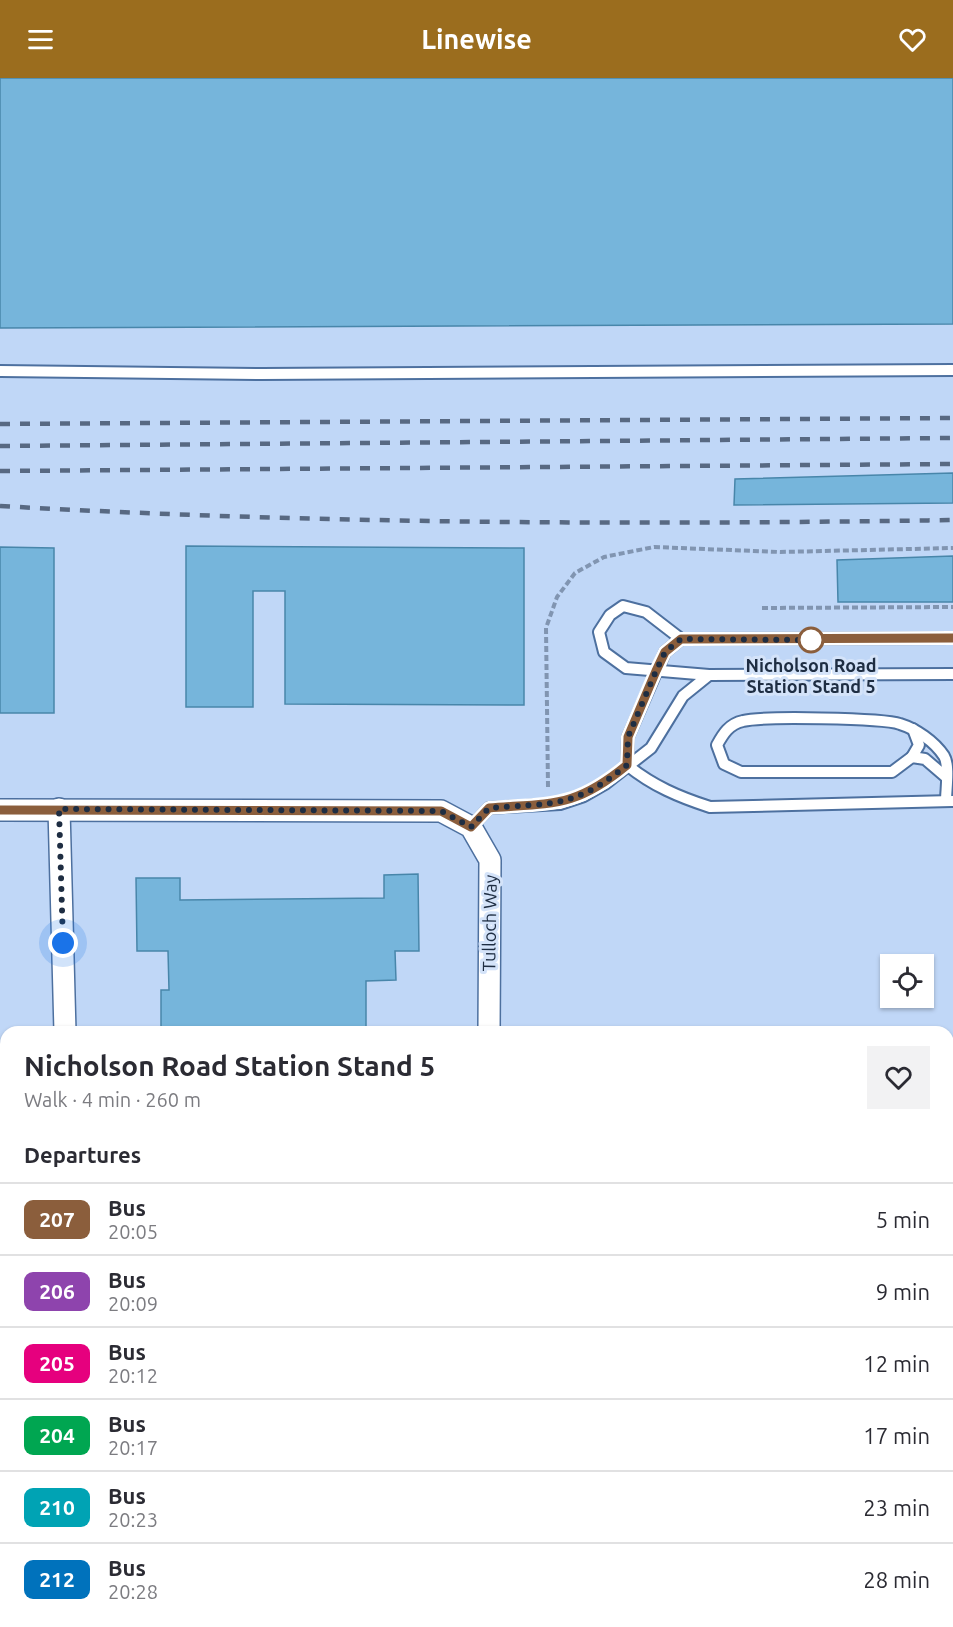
<!DOCTYPE html>
<meta charset="utf-8">
<style>
:root{--surface:#fff;--page:#f2f2f3;--text:#2b2b33;--muted:#7c7c81;--line:#e1e1e2;--accent:#9b6d1e}
body{margin:0;font-family:Ubuntu,sans-serif;background:var(--page);color:var(--text);height:100vh;display:flex;flex-direction:column;font-size:22px;white-space:nowrap}
*{box-sizing:border-box;margin:0}
p{font-size:20px;color:var(--muted)}
.icon{flex:none;width:33px;height:33px;fill:none;stroke:currentColor;stroke-width:2;stroke-linecap:round;stroke-linejoin:round}
.map{position:relative;flex:1;overflow:hidden}
.details{position:absolute;left:0px;top:948px;width:954px;height:602px;display:flex;flex-direction:column;background:var(--surface);border-radius:18px 18px 0 0;box-shadow:0 2px 4px #0004}
.details>*{flex:none}
.badge{padding:0 12px;border-radius:9px;font-size:21px;line-height:39px}
.buttons{position:absolute;left:880px;top:876px;display:grid;gap:12px}
.buttons a{display:grid;place-items:center;width:54px;height:54px;border-radius:0px;background:var(--surface);box-shadow:0 2px 4px #0004;font-size:30px}
.you{position:absolute;width:30px;height:30px;margin:-15px;border:4px solid #fff;border-radius:50%;background:#1a73e8;box-shadow:0 0 0 9px #1a73e833}
.map>.badge{position:absolute;translate:-50% -50%;box-shadow:0 0 0 3px #fff}
h2{padding:0 24px;font-size:22px;line-height:54px}
.round{display:grid;place-items:center;flex:none;width:63px;height:63px;border-radius:0px;background:var(--page)}
.head{display:flex;align-items:center;justify-content:space-between;height:102px;padding:0 24px}
h1{font-size:28px;font-weight:600;line-height:45px}
ul{padding:0;list-style:none}
li{display:flex;align-items:center;gap:18px;height:72px;padding:0 24px;border-top:2px solid var(--line)}
li div{flex:1}
li b{display:block;font-size:22px}
li em{font-style:normal}
li .badge{min-width:66px;font-weight:700;text-align:center}
header{display:flex;justify-content:space-between;align-items:center;height:78px;padding:0 24px;background:var(--accent);color:#fff;font-size:27px;font-weight:600}
.map>svg:first-child{display:block}
.building{fill:#76b5db;stroke:#4886aa;stroke-width:1.5}
.lines{fill:none;stroke-linecap:round;stroke-linejoin:round}
.service-casing{stroke:#4d709f;stroke-width:14}
.minor-casing{stroke:#4d709f;stroke-width:24}
.path{stroke:#8195b1;stroke-width:4;stroke-dasharray:6 3;stroke-linecap:butt}
.service{stroke:#fff;stroke-width:10}
.minor{stroke:#fff;stroke-width:21}
.rail{stroke:#586982;stroke-width:4.5;stroke-dasharray:10 10;stroke-linecap:butt}
.line-casing{stroke:#fff;stroke-width:14}
.line{stroke:#8b5e3c;stroke-width:9}
.walk{stroke:#1e2d42;stroke-width:6;stroke-dasharray:0 10.8}
.stop-dot{fill:#fff;stroke:#8b5e3c;stroke-width:3}
.labels{text-anchor:middle;stroke-width:6;stroke-linejoin:round;paint-order:stroke}
.stop-label{font-size:18px;font-weight:bold;fill:#1e2d42;stroke:#d4e3f9}
.street-label{font-size:18px;fill:#1e2d42;stroke:#d4e3f9}
</style>
<header><svg class="icon" aria-label="menu" viewBox="0 0 24 24"><path d="M4 6h16M4 12h16M4 18h16"/></svg>Linewise<svg class="icon" aria-label="heart" viewBox="0 0 24 24"><path d="M12 20l-8-8c-3-5 5-10 8-4 3-6 11-1 8 4z"/></svg></header>
<div class="map">
<svg width="953" height="1549" viewBox="0 0 953 1549">
<rect width="100%" height="100%" fill="#c0d7f7"/>
<!-- building -->
<g class="building">
<polygon points="0,0 953,0 953,246 0,250"/>
<polygon points="953,395 953,425 734,427 735,401"/>
<polygon points="186,468 524,470 524,627 285,626 285,513 253,513 253,629 186,629"/>
<polygon points="0,469 54,470 54,635 0,635"/>
<polygon points="953,478 953,524 838,524 837,482"/>
<polygon points="418,796 419,873 395,873 396,902 366,903 366,954 169,954 169,950 161,950 161,912 169,912 168,873 137,873 136,800 180,800 180,822 384,820 384,797"/>
<rect x="0" y="1287" width="6" height="68"/>
<rect x="0" y="1401" width="6" height="82"/>
</g>
<g class="lines">
<defs>
<g id="service">
<polyline points="0,293 262,296 953,292"/>
<polyline points="681,561 646,534 623,528 610,537 599,554 604,574 626,590 709,597 953,596"/>
<polyline points="912,679 919,667 913,651"/>
<polyline points="627,687 628,659 665,574 681,561 953,560"/>
<path d="M627,687c26,21 52,32 83,42l242,-6"/>
<path d="M946,699l-21,-18 -13,-2 -20,15h-151l-17,-8 -7,-19c6,-11 12,-21 26,-24 18,-5 140,-3 157,3 16,5 34,17 44,32 6,10 2,33 2,45"/>
<polyline points="471,749 489,730 560,726 584,718 605,706 651,670 683,618 709,597"/>
<polyline points="948,1311 953,1311"/>
<polyline points="948,1383 953,1383"/>
<polyline points="0,1392 6,1392"/>
<polyline points="948,1420 953,1428 952,1529"/>
<polyline points="0,1525 6,1525"/>
<polyline points="767,1549 767,1544"/>
</g>
<g id="minor">
<polyline points="59,731 65,954"/>
<polyline points="0,732 441,733 471,749 490,782 489,954"/>
<polyline points="89,1544 90,1549"/>
<polyline points="71,1549 73,1544"/>
</g>
</defs>
<!-- service casing -->
<use href="#service" class="service-casing"/>
<!-- minor casing -->
<use href="#minor" class="minor-casing"/>
<!-- path -->
<g class="path">
<polyline points="762,530 953,529"/>
<polyline points="548,709 546,550 557,519 575,495 604,479 654,469 780,474 953,470"/>
</g>
<!-- service -->
<use href="#service" class="service"/>
<!-- minor -->
<use href="#minor" class="minor"/>
<!-- rail -->
<g class="rail">
<polyline points="0,346 953,340"/>
<polyline points="0,368 953,360"/>
<polyline points="0,393 953,386"/>
<path d="M0,428c317,18 635,19 953,14"/>
</g>
</g>
<g class="lines">
<defs>
<path id="line" d="M0,732l441,1 30,16 18,-19c64,-5 86,0 138,-43l1,-28 28,-66 9,-19 16,-13 272,-1"/>
</defs>
<!-- line casing -->
<use href="#line" class="line-casing"/>
<!-- line -->
<use href="#line" class="line"/>
<!-- walk -->
<path class="walk" d="M63,865l-4,-134 382,2 30,16 18,-19c64,-5 86,0 138,-43l1,-28 28,-66 9,-19 16,-13 130,1"/>
</g>
<!-- markers -->
<circle class="stop-dot" cx="811" cy="562" r="12"/>
<g class="labels">
<!-- stop labels -->
<g class="stop-label">
<text x="811" y="594">Nicholson Road<tspan x="811" dy="21">Station Stand 5</tspan></text>
</g>
<!-- street labels -->
<g class="street-label">
<text transform="translate(490 845) rotate(-89)" y="6">Tulloch Way</text>
</g>
</g>
</svg>
<div class="buttons">
<a><svg class="icon" aria-label="locate" viewBox="0 0 24 24"><circle cx="12" cy="12" r="6"/><path d="M12 2v4M12 18v4M2 12h4M18 12h4"/></svg></a>
</div>
<div class="you" style="left:63px;top:865px"></div>
<section class="details">
<div class="head"><div><h1>Nicholson Road Station Stand 5</h1><p>Walk · 4 min · 260 m</p></div><a class="round"><svg class="icon" aria-label="heart" viewBox="0 0 24 24"><path d="M12 20l-8-8c-3-5 5-10 8-4 3-6 11-1 8 4z"/></svg></a></div>
<h2>Departures</h2>
<ul>
<li><span class="badge" style="background:#8b5e3c;color:#fff">207</span><div><b>Bus</b><p>20:05</p></div><em>5 min</em></li>
<li><span class="badge" style="background:#8e44ad;color:#fff">206</span><div><b>Bus</b><p>20:09</p></div><em>9 min</em></li>
<li><span class="badge" style="background:#e6007e;color:#fff">205</span><div><b>Bus</b><p>20:12</p></div><em>12 min</em></li>
<li><span class="badge" style="background:#00a651;color:#fff">204</span><div><b>Bus</b><p>20:17</p></div><em>17 min</em></li>
<li><span class="badge" style="background:#00a3b4;color:#fff">210</span><div><b>Bus</b><p>20:23</p></div><em>23 min</em></li>
<li><span class="badge" style="background:#0072bc;color:#fff">212</span><div><b>Bus</b><p>20:28</p></div><em>28 min</em></li>
</ul>
</section>
</div>
